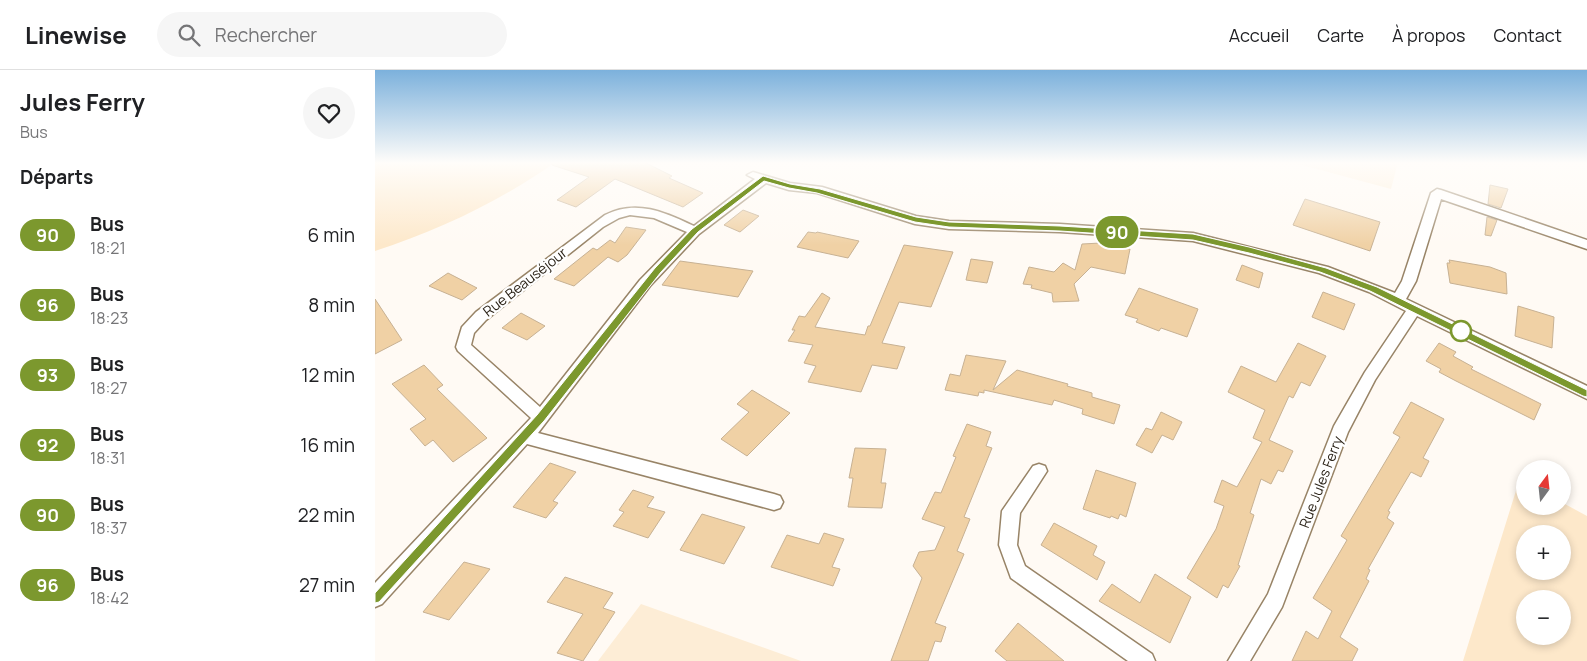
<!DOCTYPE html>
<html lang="fr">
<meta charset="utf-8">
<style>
:root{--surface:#fff;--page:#f6f6f6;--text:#202124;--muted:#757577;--line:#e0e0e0}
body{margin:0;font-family:Manrope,sans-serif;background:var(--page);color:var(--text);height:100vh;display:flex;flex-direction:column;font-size:19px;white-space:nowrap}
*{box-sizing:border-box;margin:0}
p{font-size:16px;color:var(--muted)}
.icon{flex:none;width:28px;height:28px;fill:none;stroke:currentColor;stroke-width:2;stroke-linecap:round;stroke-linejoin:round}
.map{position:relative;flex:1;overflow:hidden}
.details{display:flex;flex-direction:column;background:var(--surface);width:375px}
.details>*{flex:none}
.badge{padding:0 10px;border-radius:16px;font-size:18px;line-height:32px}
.needle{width:32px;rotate:15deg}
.tools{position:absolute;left:1141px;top:390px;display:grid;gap:10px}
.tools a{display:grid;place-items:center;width:55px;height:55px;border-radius:50%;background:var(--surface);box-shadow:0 2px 8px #0003;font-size:25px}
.map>.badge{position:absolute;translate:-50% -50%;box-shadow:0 0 0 2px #fff}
h2{padding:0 20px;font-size:19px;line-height:45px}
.round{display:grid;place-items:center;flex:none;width:52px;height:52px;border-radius:26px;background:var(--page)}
.summary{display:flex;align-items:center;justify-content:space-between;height:85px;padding:0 20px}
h1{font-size:24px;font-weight:700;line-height:38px}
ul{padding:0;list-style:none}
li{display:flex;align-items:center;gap:15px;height:70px;padding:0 20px}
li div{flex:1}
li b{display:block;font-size:19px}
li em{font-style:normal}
li .badge{min-width:55px;font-weight:700;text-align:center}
header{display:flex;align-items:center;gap:30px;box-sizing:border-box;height:70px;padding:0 25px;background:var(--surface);border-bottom:1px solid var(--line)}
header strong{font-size:24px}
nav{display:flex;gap:28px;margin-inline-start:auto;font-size:18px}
.search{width:350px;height:45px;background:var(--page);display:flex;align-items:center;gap:12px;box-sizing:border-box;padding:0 18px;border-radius:28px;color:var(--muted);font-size:19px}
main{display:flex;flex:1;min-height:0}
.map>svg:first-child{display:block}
.built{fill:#fdedd6}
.green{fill:#fde8ca;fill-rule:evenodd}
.building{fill:#f0d1a5;stroke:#c7b193}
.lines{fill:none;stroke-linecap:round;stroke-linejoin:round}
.street-casing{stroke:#988467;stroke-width:3}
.street{fill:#fff;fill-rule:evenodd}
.line{fill:#7c982e;stroke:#fff}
.stop-dot{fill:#fff;stroke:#7c982e;stroke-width:2.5}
.labels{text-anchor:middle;stroke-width:4.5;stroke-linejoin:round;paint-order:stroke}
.street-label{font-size:14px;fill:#2b2318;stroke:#fff}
</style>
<header>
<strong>Linewise</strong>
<div class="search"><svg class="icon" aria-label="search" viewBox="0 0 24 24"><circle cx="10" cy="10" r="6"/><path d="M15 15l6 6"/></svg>Rechercher</div>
<nav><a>Accueil</a><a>Carte</a><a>À propos</a><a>Contact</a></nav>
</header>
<main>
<section class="details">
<div class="summary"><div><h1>Jules Ferry</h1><p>Bus</p></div><a class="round"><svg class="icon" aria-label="heart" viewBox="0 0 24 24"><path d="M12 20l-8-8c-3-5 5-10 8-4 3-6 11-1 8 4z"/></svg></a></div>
<h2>Départs</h2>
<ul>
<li><span class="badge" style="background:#7c982e;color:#fff">90</span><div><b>Bus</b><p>18:21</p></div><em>6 min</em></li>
<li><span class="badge" style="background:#7c982e;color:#fff">96</span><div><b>Bus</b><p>18:23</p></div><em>8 min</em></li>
<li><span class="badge" style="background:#7c982e;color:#fff">93</span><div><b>Bus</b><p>18:27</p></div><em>12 min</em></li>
<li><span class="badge" style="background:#7c982e;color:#fff">92</span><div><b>Bus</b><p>18:31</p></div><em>16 min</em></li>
<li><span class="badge" style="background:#7c982e;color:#fff">90</span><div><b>Bus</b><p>18:37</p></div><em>22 min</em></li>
<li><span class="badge" style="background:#7c982e;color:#fff">96</span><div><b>Bus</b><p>18:42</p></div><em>27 min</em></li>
</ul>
</section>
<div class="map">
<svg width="1212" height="591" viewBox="0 0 1212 591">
<rect width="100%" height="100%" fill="#fffaf4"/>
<!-- built -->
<g class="built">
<polygon points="916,92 1023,92 1016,119"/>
<polygon points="266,534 426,591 223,591"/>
</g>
<!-- green -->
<g class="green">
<path d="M0,92h181c-56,39 -116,68 -181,89z"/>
<path d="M1144,411l6,3v22h38v-3l24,13v145h-124zM1150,464h38v37h-38zM1150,529h38v37h-38z"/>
</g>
<!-- building -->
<g class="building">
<polygon points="177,92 269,92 297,106 294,108 328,123 308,137 240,109 201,137 182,130 214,107 177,95"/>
<polygon points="1115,115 1133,119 1126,138 1113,134"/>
<polygon points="930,129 1005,152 995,181 918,155"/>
<polygon points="368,140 384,146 365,162 349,155"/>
<polygon points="1112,147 1122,150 1116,166 1110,165"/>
<polygon points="251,157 271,160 252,185 243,192 233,187 199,216 179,209 218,178 222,180 235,170 240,173"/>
<polygon points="433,162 441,163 442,162 484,171 473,188 422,177"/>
<polygon points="726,173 755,179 750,204 716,197 699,214 704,231 678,232 677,223 656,218 657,215 648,214 654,197 679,202 688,193 700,200 707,174"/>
<polygon points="529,175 578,182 556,237 524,232 507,273 530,277 522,299 497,295 486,322 433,312 441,296 429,293 438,275 413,271 420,260 417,260 424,246 430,247 447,223 455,228 440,257 490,265 493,256 495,256"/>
<polygon points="596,189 618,192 612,213 591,210"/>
<polygon points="1074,190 1115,197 1131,203 1132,224 1075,213 1072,193 1075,193"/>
<polygon points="305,191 312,192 378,201 363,227 287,215"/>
<polygon points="867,195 888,203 884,218 861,210"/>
<polygon points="73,203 102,218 87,230 54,216"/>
<polygon points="764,218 823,239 812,267 786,258 784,261 761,252 763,249 750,245"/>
<polygon points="948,222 980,234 969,260 937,247"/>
<polygon points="0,229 27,270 0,284"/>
<polygon points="1143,236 1179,247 1177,278 1140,266"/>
<polygon points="146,243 170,256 152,270 127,258"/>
<polygon points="923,273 951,286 935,316 926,312 918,328 914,326 894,370 918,381 908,402 903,400 896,414 886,409 875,443 879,445 863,495 865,496 853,518 848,515 842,528 812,508 841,459 849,436 839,432 847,410 862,417 887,372 878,368 890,340 853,322 866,296 901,312"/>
<polygon points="1064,273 1081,282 1078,286 1098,297 1096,299 1166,334 1159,350 1081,311 1064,302 1066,299 1051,291"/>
<polygon points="591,285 631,291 618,320 642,300 693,314 692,316 717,323 717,327 745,335 739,354 707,344 708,339 679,330 677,335 609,320 609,323 604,322 603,326 570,320 575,304 585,306"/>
<polygon points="49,295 68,315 62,319 112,368 78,392 58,370 50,376 35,359 51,349 17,314"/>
<polygon points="377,320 415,343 372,386 346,369 374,342 362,334"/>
<polygon points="1036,332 1069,349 1048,388 1054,391 1046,407 1036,402 1013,441 1015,442 1012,448 1019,453 993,499 995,500 991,509 994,511 965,567 983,579 977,591 917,591 931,561 943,569 957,541 938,528 972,470 966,466 1025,367 1018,363"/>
<polygon points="786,342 807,352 798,370 787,365 777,383 761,375 771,358 777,360"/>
<polygon points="592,354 616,362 611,376 617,378 589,447 595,449 582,481 589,484 560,553 571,557 566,572 560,571 553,591 516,591 547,508 538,496 544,482 560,480 570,457 547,449 560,422 566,423 581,387 578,386"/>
<polygon points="480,378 511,379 506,413 511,413 507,438 473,437 478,408 474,408"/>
<polygon points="175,393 201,402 178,431 183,433 171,448 138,437"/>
<polygon points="721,400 761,413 751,447 745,444 743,449 736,446 735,448 708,439"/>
<polygon points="258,420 279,427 272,437 290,442 273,468 238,456 249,442 244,440"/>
<polygon points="327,444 370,457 349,494 305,480"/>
<polygon points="679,453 722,476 718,485 730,492 722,510 666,475"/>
<polygon points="449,463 469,469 457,497 465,499 458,516 396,497 412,465 444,474"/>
<polygon points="89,492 115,499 74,550 48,542"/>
<polygon points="780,504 816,527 795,573 724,531 737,514 765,533"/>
<polygon points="190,507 238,523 228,538 240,542 208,591 182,583 208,544 172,532"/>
<polygon points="643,553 689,591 632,591 620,581"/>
</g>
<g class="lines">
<defs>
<g id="street">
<path d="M378,102l37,11 32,4 94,29 33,5 111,3 133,9 135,34 67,26 7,-12 29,-88 6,-4 4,1 146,50v9l-146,-50 -25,82 -10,18 181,87v13l-170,-83 -42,64 -27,52 -66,175 -32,54h-22l40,-67 66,-168 31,-54 41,-61 -37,-19 -50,-19 -126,-32 -133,-9 -111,-3 -34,-5 -98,-31 -28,-3 -23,-7 -67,51 -49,52 -112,147 236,61 6,2 3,6 -3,6 -6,2 -247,-66 -145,160 -7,3v-24l156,-165 -73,-67 -2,-4 6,-20 14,-15 129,-97c31,-16 60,-3 89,11l61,-47 -8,-4zM255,145l24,3 33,14 -47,48 -100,127 -69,-62 3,-12 12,-13 117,-93 16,-9z"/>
<polygon points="664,394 670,396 672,401 645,443 642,475 650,496 777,584 780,591 753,591 636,508 624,475 627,441 658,396"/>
</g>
</defs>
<!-- street casing -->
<use href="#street" class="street-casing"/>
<!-- street -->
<use href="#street" class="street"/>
</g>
<!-- sky -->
<linearGradient id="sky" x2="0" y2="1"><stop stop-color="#7cb1dc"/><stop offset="0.53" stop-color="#fffdfa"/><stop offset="1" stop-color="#fffdfa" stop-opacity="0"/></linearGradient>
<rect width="1212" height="175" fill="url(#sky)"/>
<!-- line -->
<polygon class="line" points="388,106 415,114 445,119 541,147 574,152 685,156 818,164 874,177 951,198 1002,217 1212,320 1212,327 1208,326 995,221 945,202 874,183 818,170 685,161 574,157 540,152 442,123 414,118 389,111 323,162 286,202 169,351 4,532 0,533 0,523 162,345 280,198 317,159"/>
<!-- markers -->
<circle class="stop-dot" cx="1086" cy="261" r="10"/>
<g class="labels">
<!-- street labels -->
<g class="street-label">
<text transform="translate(150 212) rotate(-38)" y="5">Rue Beauséjour</text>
<text transform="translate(946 412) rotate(-69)" y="5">Rue Jules Ferry</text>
</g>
</g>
</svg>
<div class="tools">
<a><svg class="needle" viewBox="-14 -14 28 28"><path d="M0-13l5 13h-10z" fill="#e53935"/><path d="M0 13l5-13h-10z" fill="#757577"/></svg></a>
<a>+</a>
<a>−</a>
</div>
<b class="badge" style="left:742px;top:162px;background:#7c982e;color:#fff">90</b>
</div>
</main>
